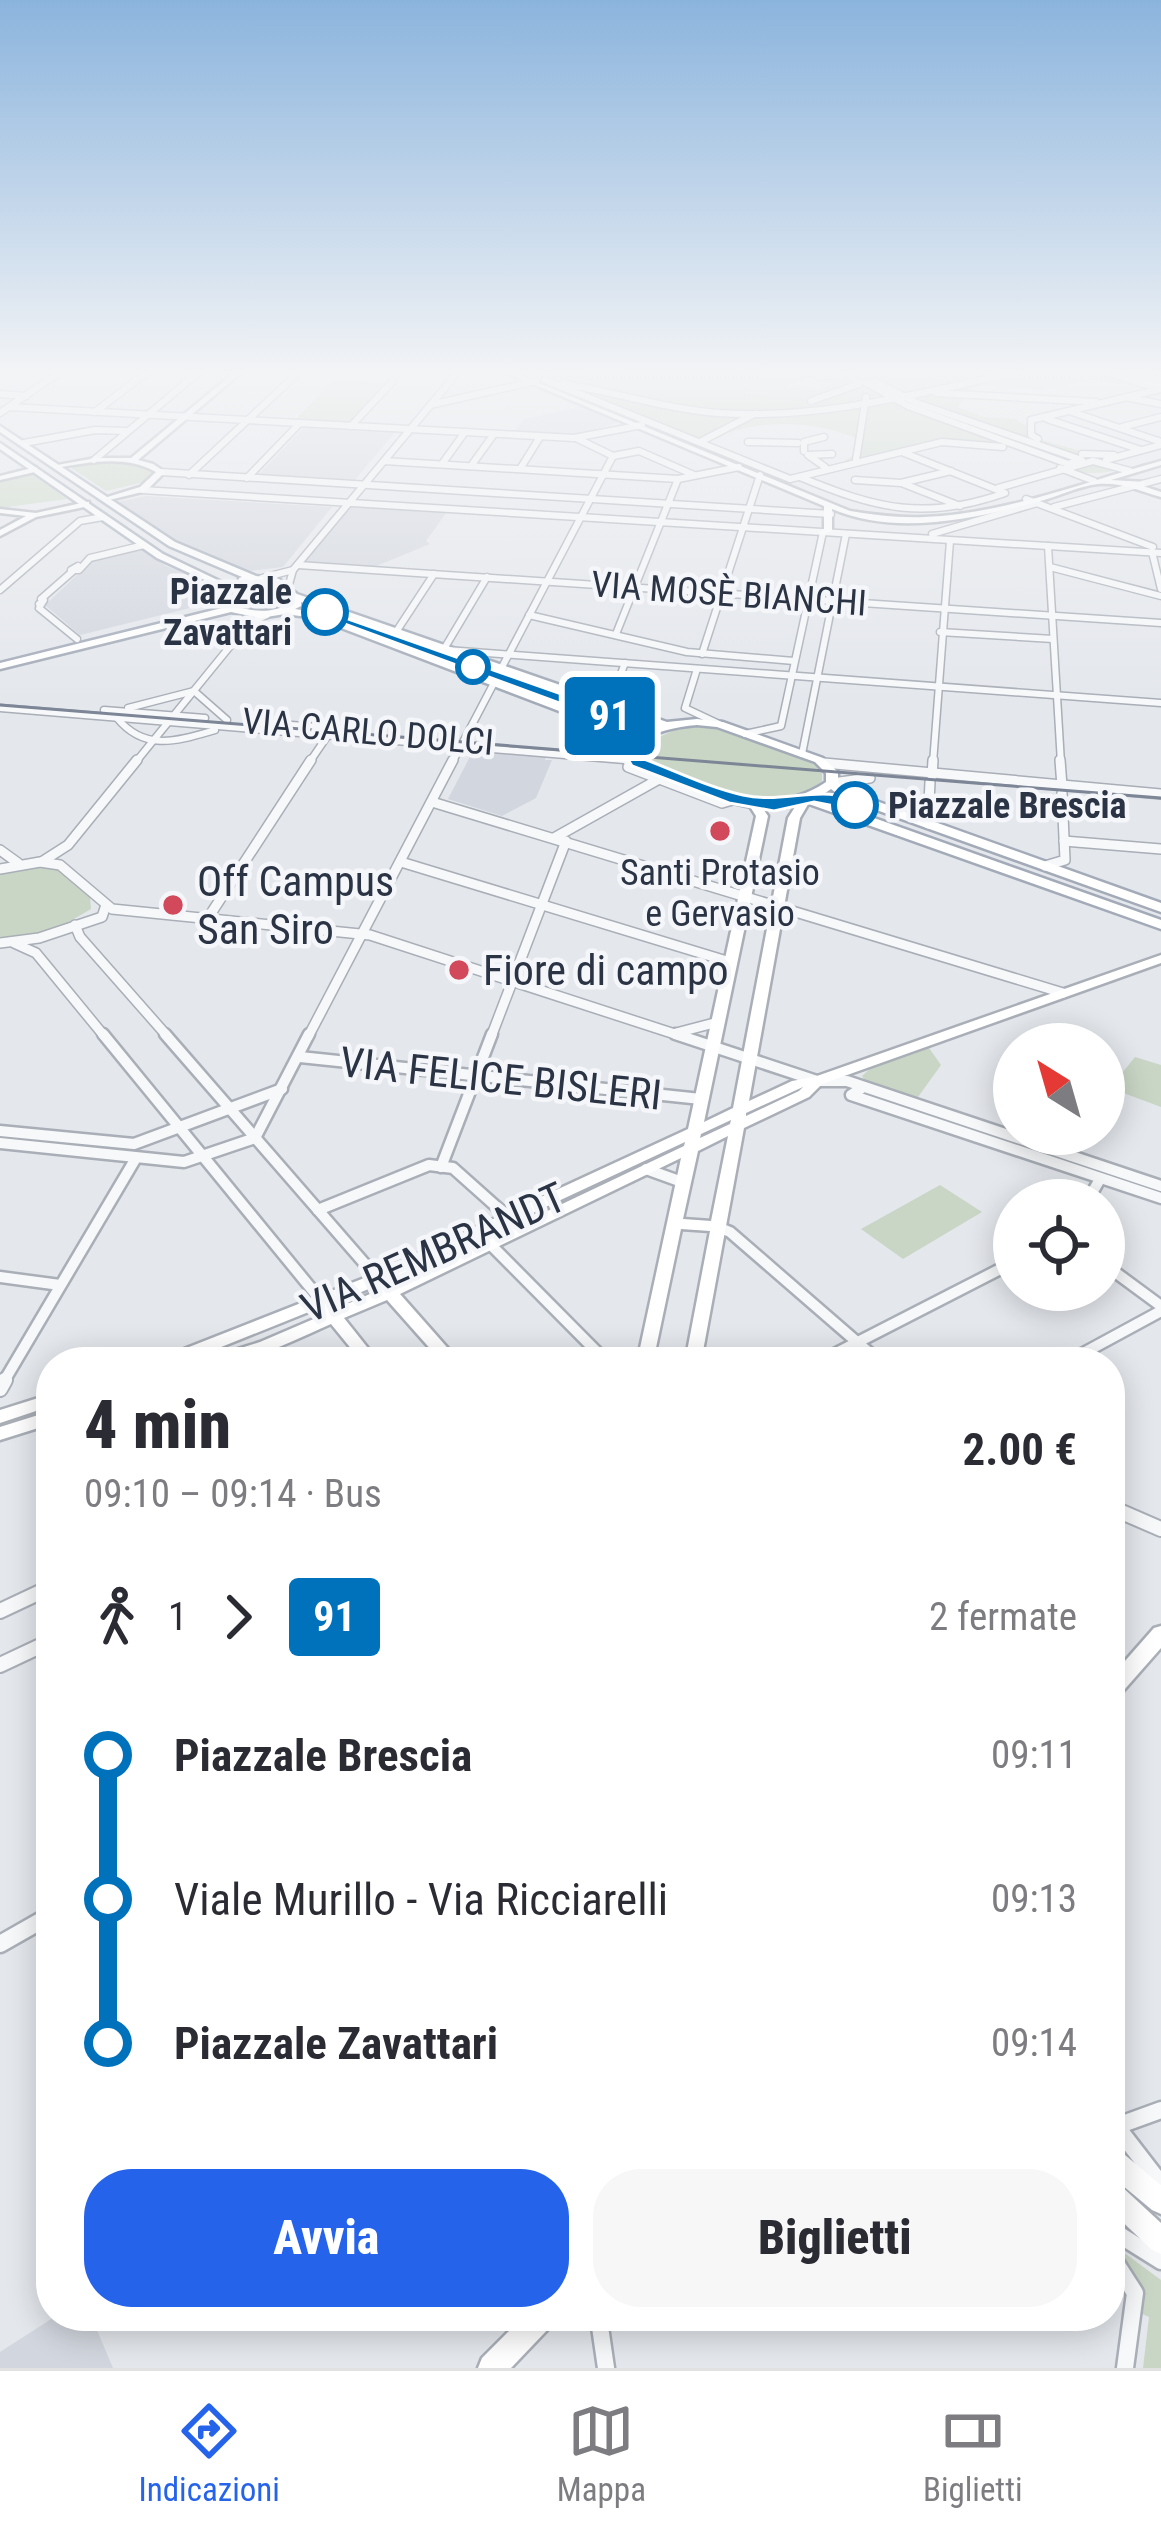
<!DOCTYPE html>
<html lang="it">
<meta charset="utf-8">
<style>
:root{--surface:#fff;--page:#f7f7f7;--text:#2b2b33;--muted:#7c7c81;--line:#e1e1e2;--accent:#2563eb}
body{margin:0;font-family:"Roboto Condensed",sans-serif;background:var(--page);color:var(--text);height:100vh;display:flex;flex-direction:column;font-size:45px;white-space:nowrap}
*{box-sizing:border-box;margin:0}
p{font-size:39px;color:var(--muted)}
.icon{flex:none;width:66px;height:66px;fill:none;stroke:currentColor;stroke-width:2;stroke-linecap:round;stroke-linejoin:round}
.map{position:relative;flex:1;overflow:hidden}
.details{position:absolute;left:36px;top:1347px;width:1089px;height:984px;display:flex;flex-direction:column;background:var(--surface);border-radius:48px;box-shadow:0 6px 30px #0003}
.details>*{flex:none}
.badge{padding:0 24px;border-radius:9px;font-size:42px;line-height:78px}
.needle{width:78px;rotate:323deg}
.fabs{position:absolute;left:993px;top:1023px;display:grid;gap:24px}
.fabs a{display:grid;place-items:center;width:132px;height:132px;border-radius:50%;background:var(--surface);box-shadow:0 6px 30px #0003;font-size:60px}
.map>.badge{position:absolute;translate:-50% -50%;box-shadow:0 0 0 6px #fff}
.legs{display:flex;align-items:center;gap:18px;height:132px;padding:0 48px;font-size:39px}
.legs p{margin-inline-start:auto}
.summary{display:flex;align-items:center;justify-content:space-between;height:204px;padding:0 48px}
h1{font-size:66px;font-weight:800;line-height:90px}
.primary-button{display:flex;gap:24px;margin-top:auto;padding:24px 48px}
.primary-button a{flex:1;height:138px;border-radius:48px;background:var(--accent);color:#fff;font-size:48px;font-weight:800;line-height:138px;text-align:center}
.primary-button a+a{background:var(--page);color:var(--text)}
ul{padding:0 48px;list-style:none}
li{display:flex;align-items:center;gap:42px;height:144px;font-size:45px}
li i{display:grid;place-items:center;width:18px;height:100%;margin:0 15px;background:currentColor}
li i::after{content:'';width:30px;height:30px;margin:-15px;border:9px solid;border-radius:50%;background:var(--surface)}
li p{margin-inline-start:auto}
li:first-child i{background:linear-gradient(#0000 50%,currentColor 0)}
li:last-child i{background:linear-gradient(currentColor 50%,#0000 0)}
.tabs{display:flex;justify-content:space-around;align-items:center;height:168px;border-top:3px solid var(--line);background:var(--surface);font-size:33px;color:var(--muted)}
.tabs a{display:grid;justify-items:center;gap:6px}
.tabs .current{color:var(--accent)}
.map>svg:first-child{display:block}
.built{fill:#d2d6de}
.green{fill:#c9d6c5}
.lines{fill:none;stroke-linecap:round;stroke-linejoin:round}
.street-far4-casing{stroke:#a9aeb7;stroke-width:9}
.street-far3-casing{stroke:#a9aeb7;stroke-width:12}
.street-far2-casing{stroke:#a9aeb7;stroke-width:15}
.street-far1-casing{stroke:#a9aeb7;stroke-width:18}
.street-casing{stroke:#a9aeb7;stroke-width:21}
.secondary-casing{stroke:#a9aeb7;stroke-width:5}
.primary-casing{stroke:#a3abb8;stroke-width:5}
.street-far4{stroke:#f7f8fa;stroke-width:6}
.street-far3{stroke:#f7f8fa;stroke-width:9}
.street-far2{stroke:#f7f8fa;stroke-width:10}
.street-far1{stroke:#f7f8fa;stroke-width:14}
.street{stroke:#f7f8fa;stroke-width:16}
.secondary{fill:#fff;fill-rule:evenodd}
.primary{fill:#fff;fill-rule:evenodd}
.tram{stroke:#7d8696;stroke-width:3}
.line-1{fill:#0072bc;stroke:#fff;stroke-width:3}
.stop-1-dot{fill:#fff;stroke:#0072bc;stroke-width:6}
.poi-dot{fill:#d1495b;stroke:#f4f6f9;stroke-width:4.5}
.labels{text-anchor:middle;stroke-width:9;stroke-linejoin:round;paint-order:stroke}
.far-stop-label{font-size:36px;font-weight:bold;fill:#2b3445;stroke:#f4f6f9;text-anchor:end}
.far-street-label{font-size:36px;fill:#2b3445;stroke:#f4f6f9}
.far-poi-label{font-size:36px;fill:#2b3445;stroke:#f4f6f9}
.poi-label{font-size:42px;fill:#2b3445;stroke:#f4f6f9;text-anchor:start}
.street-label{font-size:42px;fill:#2b3445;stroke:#f4f6f9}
</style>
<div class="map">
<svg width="1161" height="2368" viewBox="0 0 1161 2368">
<rect width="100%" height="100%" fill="#e4e7ec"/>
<!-- built -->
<g class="built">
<polygon points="759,372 904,372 882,380 826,383 807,378 763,396 706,383"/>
<polygon points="584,406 620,422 574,435 514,432 524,419"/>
<polygon points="305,426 396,431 353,482 257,476"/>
<polygon points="146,496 332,507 283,567 242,572 176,542 118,502"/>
<polygon points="350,503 449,509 426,541 430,544 369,569 299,564"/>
<polygon points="139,548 166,566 212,583 197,597 202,605 80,635 45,605 95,558"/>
<polygon points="474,749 546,755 545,760 552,760 536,798 502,816 448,799"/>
<polygon points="56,2316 91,2316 113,2368 0,2368 0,2352"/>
</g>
<!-- green -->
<g class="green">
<path d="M530,372h50l5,4 174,-4 -51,11 55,13 19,-10 35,4 28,-11 49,-3 -8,-4 61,7 32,-7h117l53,16 -56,-8 -49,9 -70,-4 -16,22 26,10 36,2 -4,2 10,4 1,11 54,15 41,18c-57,16 -79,-20 -132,-26 -51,-7 -97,7 -147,19l11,-7 4,-16c-46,-20 -106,-21 -150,3z"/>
<polygon points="334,380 385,383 348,423 296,419"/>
<polygon points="94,461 146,466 156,472 148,481 106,491 68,466"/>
<polygon points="31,473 67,499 0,508 0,481"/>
<polygon points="247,581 274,584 291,604 261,613 230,604 231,589"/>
<path d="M684,726c36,-3 108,21 138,42v13c-40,37 -134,5 -174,-24v-15z"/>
<polygon points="29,867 56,867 90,897 91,909 55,930 0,941 0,873"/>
<polygon points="929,1048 941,1065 918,1097 866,1082 862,1076 871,1068"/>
<polygon points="1135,1057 1161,1065 1161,1107 1110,1088"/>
<polygon points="940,1185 982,1212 903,1259 861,1229"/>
<polygon points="1115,2246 1161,2280 1161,2368 1143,2368 1149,2317 1140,2313 1139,2282 1113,2250"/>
</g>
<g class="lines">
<defs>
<g id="street-far4">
<polyline points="1105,372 1156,388"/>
<polyline points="1132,372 1161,381"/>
<polyline points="545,380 790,479"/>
<polyline points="865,382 908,406 1068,464 1082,460 917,403 873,381"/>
<path d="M564,384c51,8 102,25 154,29 101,7 203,-20 301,-41"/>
<polyline points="937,393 1096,402"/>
<polyline points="0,394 26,396"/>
<polyline points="1125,397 1161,404"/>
<polyline points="811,401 859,384 847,372"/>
<polyline points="430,405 536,381"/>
<polyline points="10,407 574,438 642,425"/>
<polyline points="95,412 147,372"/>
<polyline points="1072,412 1161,442"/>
<polyline points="0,413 60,372"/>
<polyline points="1047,419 1141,450"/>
<polyline points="351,426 392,382"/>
<polyline points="1122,427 1161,417"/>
<polyline points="578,439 613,456 639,451 694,475"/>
<polyline points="1038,439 1031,435 1031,420 1161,389"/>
<polyline points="702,441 752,415"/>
<polyline points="748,442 798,443"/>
<polyline points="24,443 95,430 127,431"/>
<polyline points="804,451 804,442 824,437"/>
<polyline points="1082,454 1114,455"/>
<polyline points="94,460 199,372"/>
<polyline points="856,460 866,397"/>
<polyline points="1106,460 1161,445"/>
<polyline points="384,461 678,479 739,467"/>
<polyline points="442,464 465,432"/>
<polyline points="471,466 494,434"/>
<polyline points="825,467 808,455 832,454"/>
<polyline points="1060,468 1094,481"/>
<polyline points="520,469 540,437"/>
<polyline points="161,472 831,514"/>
<polyline points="189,475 299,372"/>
<path d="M800,477c77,32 125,44 205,16l-103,-41"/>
<polyline points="247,478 300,423"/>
<polyline points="790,479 942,442 1003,447"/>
<polyline points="855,480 901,483 951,471"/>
<polyline points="904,484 960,506"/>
<polyline points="1142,484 1161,479"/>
<polyline points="998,488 1093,461 1130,471"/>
<polyline points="142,490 1161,553"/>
<polyline points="1026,499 1153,547"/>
<polyline points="1054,507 1134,486"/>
<polyline points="932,534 1037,503"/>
<polyline points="1048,546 1061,763"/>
<polyline points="1152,552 1161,589"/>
<polyline points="298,565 1161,623"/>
<polyline points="78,566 71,570 79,570 90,558 144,545"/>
<polyline points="1050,567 1161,596"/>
<polyline points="262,578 293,570"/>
<polyline points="288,588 293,570 458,372"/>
<polyline points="0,590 80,521 103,517"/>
<polyline points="41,599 73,571"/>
<polyline points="39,604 44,600 39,608 77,639"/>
<polyline points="529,615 687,652 794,661"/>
<polyline points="396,632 434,574"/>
<polyline points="940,632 1053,639"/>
<polyline points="616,634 678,479"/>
<polyline points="444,649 487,577"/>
<polyline points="447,650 1161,703"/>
<polyline points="702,654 760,475"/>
<polyline points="501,669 613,456"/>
<polyline points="697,669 685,708 719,724"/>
<polyline points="603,707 610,702 625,663"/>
<polyline points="0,708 636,761"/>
<polyline points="128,708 194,691 227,720"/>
<polyline points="104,710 205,718"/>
<path d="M117,718c28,34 60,23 98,12"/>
<polyline points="266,723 355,730"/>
<polyline points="745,734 781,726 823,532"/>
<polyline points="595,750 632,742"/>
<polyline points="802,754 846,534"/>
<polyline points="135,763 249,623 267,615"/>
<polyline points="309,763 328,735"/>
<polyline points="452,763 495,681"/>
<polyline points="933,763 950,541"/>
</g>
<g id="street-far3">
<polyline points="627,760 636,761"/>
<polyline points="1060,760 1062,786"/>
<polyline points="638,762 628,767 722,803 736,799"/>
<polyline points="824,763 1161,794"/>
<polyline points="932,776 933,760"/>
<polyline points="832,783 870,778"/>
<polyline points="432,802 1063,993"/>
<polyline points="928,824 930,782"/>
<polyline points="554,838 659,779"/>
<polyline points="1064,841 1161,849"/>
<polyline points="0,850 18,863"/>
<polyline points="43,861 68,845 137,760"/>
<polyline points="401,862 730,962"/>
<polyline points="1045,866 1065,860 1062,793"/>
<polyline points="0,869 40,862 60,865 112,909 370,935 684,1037"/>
<polyline points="208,918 311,760"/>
<polyline points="75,925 80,937 168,1037"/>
<polyline points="0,943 39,938 102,917 105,908"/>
<polyline points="14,943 36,953 105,1037"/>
<polyline points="676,1033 718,1022"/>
<polyline points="308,1037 453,760"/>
<polyline points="491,1037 566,841"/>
</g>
<g id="street-far2">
<polyline points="103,1034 323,1303"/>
<polyline points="165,1034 378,1279"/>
<polyline points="675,1034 817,1081 847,1081 1161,1186"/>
<polyline points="300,1057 701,1099"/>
<polyline points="862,1088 851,1095 1161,1198"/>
<polyline points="0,1131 134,1144 282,1089"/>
<polyline points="255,1138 309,1034"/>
<polyline points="0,1143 184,1162 255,1138"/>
<polyline points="441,1167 492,1034"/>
<polyline points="646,1169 682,1182"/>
<polyline points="1088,1200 1100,1179"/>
<polyline points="318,1210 429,1165 453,1168 509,1218"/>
<polyline points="718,1227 730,1232 880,1362"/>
<polyline points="489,1243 607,1362"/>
<polyline points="1104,1264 1161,1306"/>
<polyline points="0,1277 60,1285"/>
<polyline points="819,1362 1014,1262"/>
<polyline points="1067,1362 1161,1311"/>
<polyline points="3,1383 136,1158"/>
</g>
<g id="street-far1">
<polyline points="0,1389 5,1380"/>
<polyline points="1110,1507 1161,1529"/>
<polyline points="0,1611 51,1587"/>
<polyline points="0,1665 51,1641"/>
</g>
<g id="street">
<polyline points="0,1944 51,1915"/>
<polyline points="1110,2118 1161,2184"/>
<polyline points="1117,2126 1161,2110"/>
<polyline points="1110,2229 1161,2261"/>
<polyline points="1110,2254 1135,2293 1125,2368"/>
<polyline points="599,2320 606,2368"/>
</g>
<g id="secondary">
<path d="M235,372h7l-104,88 15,4 12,8 -19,19 -41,10 -4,-2 39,-12 16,-15c-30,-17 -66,-10 -100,-4l-4,-2 44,-8h35z"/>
<path d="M504,372h8l338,139c25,4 49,7 74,6 81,-3 160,-35 237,-56v4l-50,15 34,2 -2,4 18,6v5c-21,-6 -40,-15 -63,-13 -18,2 -37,11 -54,16 -66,18 -146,37 -212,9v22l-9,4 -4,-3 5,-3v-23z"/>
<polygon points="1113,372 1122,372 1161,384 1161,388"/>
<polygon points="36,467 39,471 0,480 0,476"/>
<polygon points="86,502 89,502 89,506 36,517 0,536 0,530 26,516 0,513 0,509 36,513"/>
<path d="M804,798l6,3 -10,17 -51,283 43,-20 22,-4 347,-122v8l-339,121 -13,13 -65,31 -43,234h-16l25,-131 -29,-2 -28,133h-16l44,-204 -281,136 60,68h-18l-55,-62 -43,18 35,44h-17l-31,-38c-43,19 -77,38 -124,38l2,-4 51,-16 63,-27 -3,-5 1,-3 -137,55h-25l2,-4 211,-83 316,-146 68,-313 -7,-11 6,-3 4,1 9,13 -64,306 29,-14 55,-290 12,-19zM803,1087l-4,4 -53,25v-3zM731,1120l-1,4 -30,14 1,-4zM728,1136l-17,85 -28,-2 15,-68zM685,1142l-1,4 -292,139 -5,-4zM376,1286l3,4 -43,19 -7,-4z"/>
<polygon points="51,1394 51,1406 0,1423 0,1410"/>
<polygon points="51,1411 51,1424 0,1440 0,1427"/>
<polygon points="1161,1626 1161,1648 1117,1698 1110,1701 1110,1678 1154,1628"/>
<polygon points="1110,2147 1119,2150 1161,2185 1161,2214 1152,2210 1110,2175"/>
<polygon points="1110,2180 1119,2184 1161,2223 1161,2254 1152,2250 1110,2210"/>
<polygon points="524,2316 556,2316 552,2325 511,2368 478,2368 482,2358"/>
</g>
<g id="primary">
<polygon points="450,372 460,372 461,373 457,375"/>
<path d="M0,426l175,116 81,34 23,3 18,15 370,128 30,-3 26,3 100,36 15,14v11l13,9 310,111v9l-318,-114 -12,-9 -13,9 343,122v9l-355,-126c-16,4 -31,7 -47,5 -32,-4 -115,-31 -134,-54l1,-12 4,-4 -315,-120 -30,-4 -25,4 -29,-6 -231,57v-6l222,-55 -5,-4 5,-3c25,10 44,15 70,2 -12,-23 -31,-20 -53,-21v-4l3,-1 -73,-31 -169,-114zM301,602l353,124 -16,7 -317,-120 -26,-4 6,-3zM697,725l20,2 98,35 11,11v9c-62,42 -123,3 -184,-22l-5,-6 1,-11c18,-12 37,-16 59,-18z"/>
<polygon points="0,443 163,554 230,586 222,588 157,558 0,449"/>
</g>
</defs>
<!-- street-far4 casing -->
<use href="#street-far4" class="street-far4-casing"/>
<!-- street-far3 casing -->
<use href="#street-far3" class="street-far3-casing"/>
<!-- street-far2 casing -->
<use href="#street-far2" class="street-far2-casing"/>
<!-- street-far1 casing -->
<use href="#street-far1" class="street-far1-casing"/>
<!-- street casing -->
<use href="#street" class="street-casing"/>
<!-- secondary casing -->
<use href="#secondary" class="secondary-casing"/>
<!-- primary casing -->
<use href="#primary" class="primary-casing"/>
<!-- street-far4 -->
<use href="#street-far4" class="street-far4"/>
<!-- street-far3 -->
<use href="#street-far3" class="street-far3"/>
<!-- street-far2 -->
<use href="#street-far2" class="street-far2"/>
<!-- street-far1 -->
<use href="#street-far1" class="street-far1"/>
<!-- street -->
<use href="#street" class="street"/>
<!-- secondary -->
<use href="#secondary" class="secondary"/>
<!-- primary -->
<use href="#primary" class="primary"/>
<!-- tram -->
<polyline class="tram" points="0,705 1161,798"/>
</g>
<!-- sky -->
<linearGradient id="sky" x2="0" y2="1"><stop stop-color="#8bb4dd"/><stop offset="0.53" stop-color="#f3f4f6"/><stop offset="1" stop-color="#f3f4f6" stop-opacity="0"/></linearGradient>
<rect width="1161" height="703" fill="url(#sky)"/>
<!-- line-1 -->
<path class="line-1" d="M320,609l321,113 10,13 -13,14 6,10c32,12 66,29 99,36 41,10 84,-14 120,10l-8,5 -41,-8 -40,9 -45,-8 -97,-37 -11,-18 13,-14 -4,-5 -310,-114z"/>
<!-- markers -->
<g class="stop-1-dot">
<circle cx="325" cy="612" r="21"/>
<circle cx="473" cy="667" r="15"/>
<circle cx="855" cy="805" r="21"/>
</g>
<g class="poi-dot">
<circle cx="720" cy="831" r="12"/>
<circle cx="173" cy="905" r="12"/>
<circle cx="459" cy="970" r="12"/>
</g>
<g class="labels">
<!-- far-stop labels -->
<g class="far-stop-label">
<text x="292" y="604">Piazzale<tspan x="292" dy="41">Zavattari</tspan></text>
<text x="888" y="818" text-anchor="start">Piazzale Brescia</text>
</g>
<!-- far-street labels -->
<g class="far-street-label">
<text transform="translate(729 593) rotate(4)" y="13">VIA MOSÈ BIANCHI</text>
<text transform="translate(368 731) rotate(5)" y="13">VIA CARLO DOLCI</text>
</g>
<!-- far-poi labels -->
<g class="far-poi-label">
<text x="720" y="885">Santi Protasio<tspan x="720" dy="41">e Gervasio</tspan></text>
</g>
<!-- poi labels -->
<g class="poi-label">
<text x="197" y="896">Off Campus<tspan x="197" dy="48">San Siro</tspan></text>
<text x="483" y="985">Fiore di campo</text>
</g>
<!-- street labels -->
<g class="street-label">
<text transform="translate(501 1078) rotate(6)" y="15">VIA FELICE BISLERI</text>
<text transform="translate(433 1252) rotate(-24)" y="15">VIA REMBRANDT</text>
</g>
</g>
</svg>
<div class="fabs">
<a><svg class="needle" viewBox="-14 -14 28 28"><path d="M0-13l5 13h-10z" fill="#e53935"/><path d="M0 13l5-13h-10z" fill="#7c7c81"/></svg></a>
<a><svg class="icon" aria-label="locate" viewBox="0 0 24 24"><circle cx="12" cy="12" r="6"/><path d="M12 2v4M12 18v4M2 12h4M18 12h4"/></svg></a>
</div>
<b class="badge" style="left:610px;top:716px;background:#0072bc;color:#fff">91</b>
<section class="details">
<div class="summary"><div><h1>4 min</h1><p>09:10 – 09:14 · Bus</p></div><b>2.00 €</b></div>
<div class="legs"><svg class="icon" aria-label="walk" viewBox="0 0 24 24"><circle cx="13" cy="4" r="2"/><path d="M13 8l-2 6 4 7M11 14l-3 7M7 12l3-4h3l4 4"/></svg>1<svg class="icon" aria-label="forward" viewBox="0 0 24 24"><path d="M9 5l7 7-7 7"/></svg><b class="badge" style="background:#0072bc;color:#fff">91</b><p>2 fermate</p></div>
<ul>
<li><i style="color:#0072bc"></i><b>Piazzale Brescia</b><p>09:11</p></li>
<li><i style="color:#0072bc"></i><span>Viale Murillo - Via Ricciarelli</span><p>09:13</p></li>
<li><i style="color:#0072bc"></i><b>Piazzale Zavattari</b><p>09:14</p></li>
</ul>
<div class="primary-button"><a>Avvia</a><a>Biglietti</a></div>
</section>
</div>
<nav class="tabs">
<a class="current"><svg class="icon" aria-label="directions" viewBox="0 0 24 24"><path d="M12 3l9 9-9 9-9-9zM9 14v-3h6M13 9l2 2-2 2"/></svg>Indicazioni</a>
<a><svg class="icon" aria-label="map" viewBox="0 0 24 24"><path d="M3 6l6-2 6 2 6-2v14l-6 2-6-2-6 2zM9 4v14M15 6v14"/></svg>Mappa</a>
<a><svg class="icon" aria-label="tickets" viewBox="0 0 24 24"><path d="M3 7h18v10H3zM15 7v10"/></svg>Biglietti</a>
</nav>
